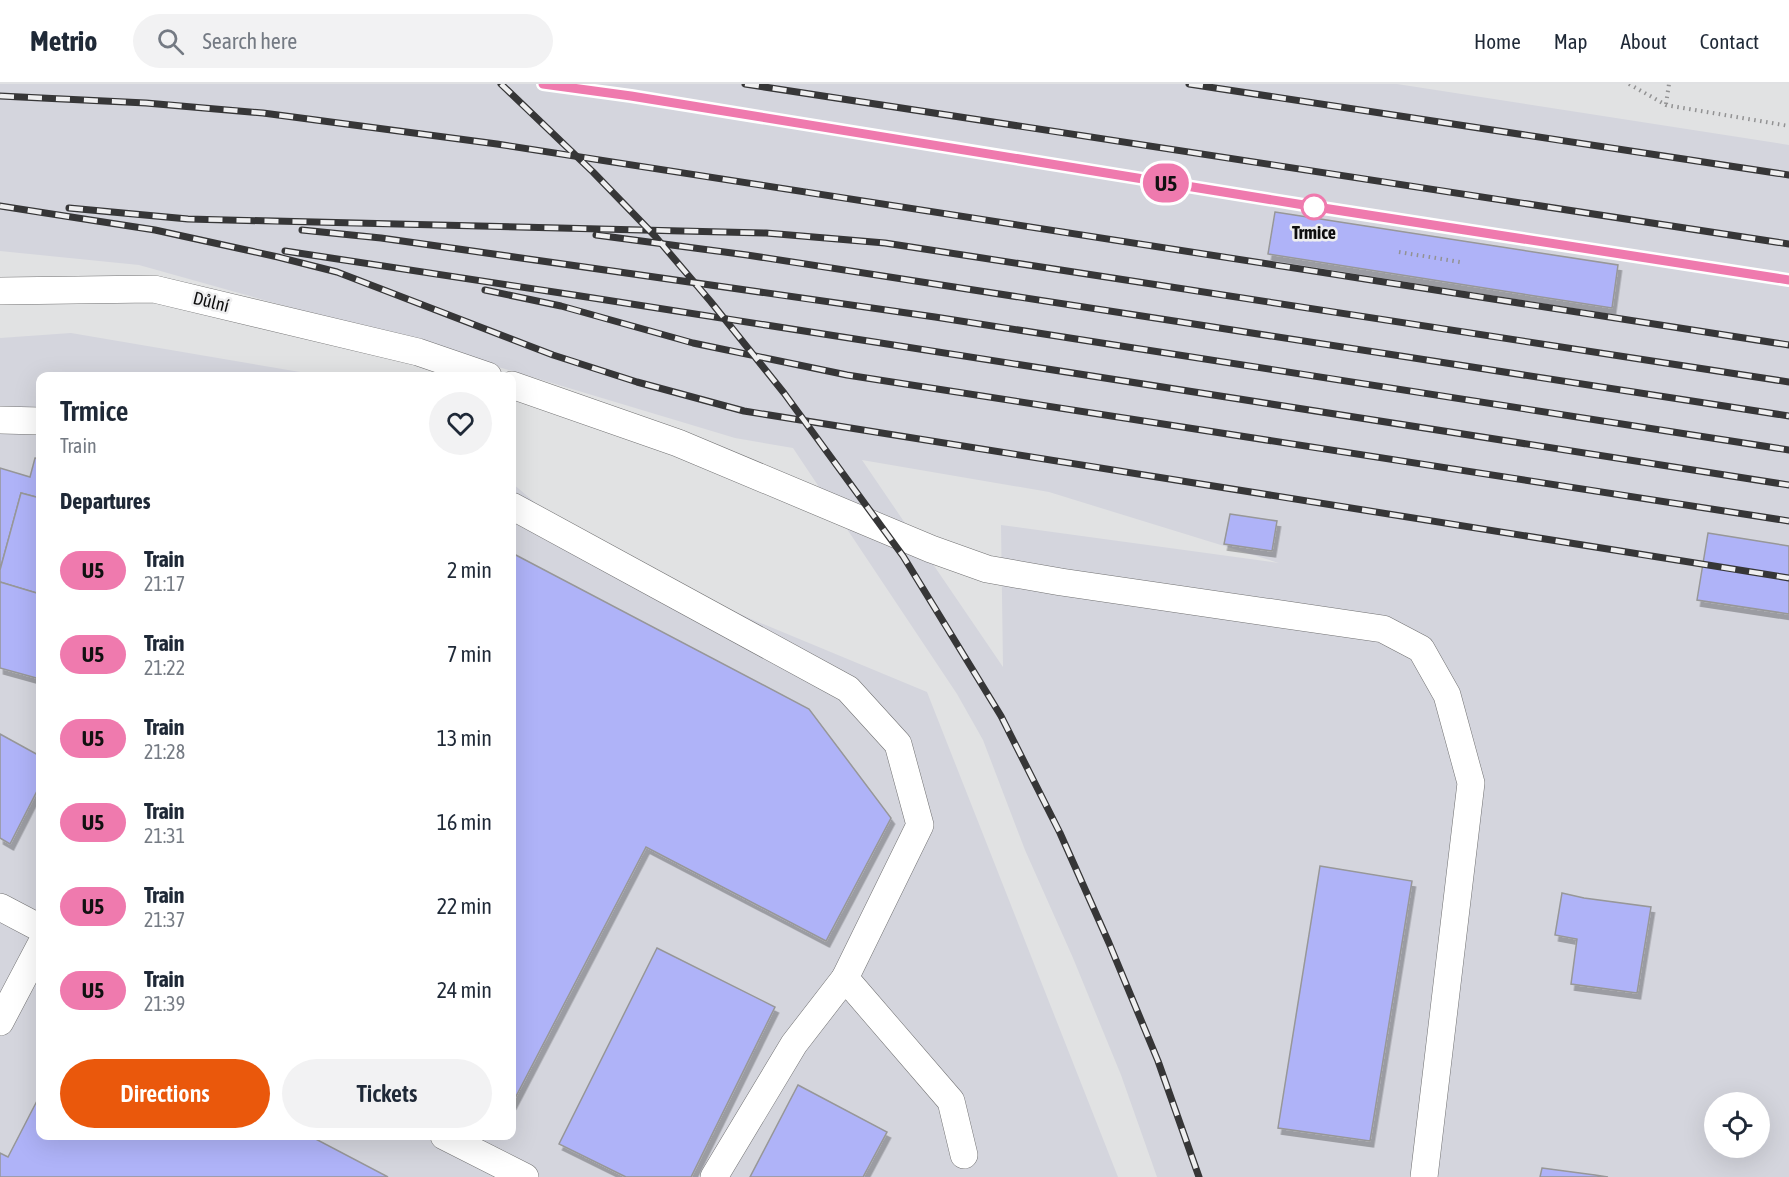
<!DOCTYPE html>
<meta charset="utf-8">
<style>
:root{--surface:#fff;--page:#f2f2f3;--text:#1f2937;--muted:#747a83;--line:#e0e1e3;--accent:#ea580c}
body{margin:0;font-family:"Asap Condensed",sans-serif;background:var(--page);color:var(--text);height:100vh;display:flex;flex-direction:column;font-size:22px;white-space:nowrap}
*{box-sizing:border-box;margin:0}
p{font-size:20px;color:var(--muted)}
.icon{flex:none;width:33px;height:33px;fill:none;stroke:currentColor;stroke-width:2;stroke-linecap:round;stroke-linejoin:round}
.map{position:relative;flex:1;overflow:hidden}
.panel{position:absolute;left:36px;top:288px;width:480px;height:768px;display:flex;flex-direction:column;background:var(--surface);border-radius:12px;box-shadow:0 6px 24px #0002}
.panel>*{flex:none}
.badge{padding:0 12px;border-radius:20px;font-size:21px;line-height:39px}
.buttons{position:absolute;left:1704px;top:1008px;display:grid;gap:12px}
.buttons a{display:grid;place-items:center;width:66px;height:66px;border-radius:50%;background:var(--surface);box-shadow:0 6px 24px #0002;font-size:30px}
.map>.badge{position:absolute;translate:-50% -50%;box-shadow:0 0 0 3px #fff}
h2{padding:0 24px;font-size:22px;line-height:54px}
.round{display:grid;place-items:center;flex:none;width:63px;height:63px;border-radius:32px;background:var(--page)}
.headline{display:flex;align-items:center;justify-content:space-between;height:102px;padding:0 24px}
h1{font-size:28px;font-weight:600;line-height:45px}
.primary-button{display:flex;gap:12px;margin-top:auto;padding:12px 24px}
.primary-button a{flex:1;height:69px;border-radius:36px;background:var(--accent);color:#fff;font-size:24px;font-weight:600;line-height:69px;text-align:center}
.primary-button a+a{background:var(--page);color:var(--text)}
ul{padding:0;list-style:none}
li{display:flex;align-items:center;gap:18px;height:84px;padding:0 24px}
li div{flex:1}
li b{display:block;font-size:22px}
li em{font-style:normal}
li .badge{min-width:66px;font-weight:700;text-align:center}
header{display:flex;align-items:center;gap:36px;box-sizing:border-box;height:84px;padding:0 30px;background:var(--surface);border-bottom:2px solid var(--line)}
header strong{font-size:28px}
nav{display:flex;gap:33px;margin-inline-start:auto;font-size:21px}
.search{width:420px;height:54px;background:var(--page);display:flex;align-items:center;gap:15px;box-sizing:border-box;padding:0 21px;border-radius:33px;color:var(--muted);font-size:22px}
.map>svg:first-child{display:block}
.built{fill:#d4d5dd;fill-rule:evenodd}
.building{fill:#afb3f8;stroke:#979798;stroke-width:1.5;filter:url(#shadow)}
.lines{fill:none;stroke-linecap:round;stroke-linejoin:round}
.lane-casing{stroke:#717172;stroke-width:28}
.path{stroke:#929293;stroke-width:4;stroke-dasharray:1.5 4.5;stroke-linecap:butt}
.lane{stroke:#fff;stroke-width:27}
.rail-casing{stroke:#363637;stroke-width:7}
.rail{stroke:#efeff0;stroke-width:4.5;stroke-dasharray:14;stroke-linecap:butt}
.line-casing{stroke:#fff;stroke-width:14}
.line{stroke:#ef7aae;stroke-width:9}
.stop-dot{fill:#fff;stroke:#ef7aae;stroke-width:3}
.labels{text-anchor:middle;stroke-width:5;stroke-linejoin:round;paint-order:stroke}
.stop-label{font-size:18px;font-weight:bold;fill:#0e0e0f;stroke:#efeff0}
.street-label{font-size:18px;fill:#0e0e0f;stroke:#efeff0}
</style>
<header>
<strong>Metrio</strong>
<div class="search"><svg class="icon" aria-label="search" viewBox="0 0 24 24"><circle cx="10" cy="10" r="6"/><path d="M15 15l6 6"/></svg>Search here</div>
<nav><a>Home</a><a>Map</a><a>About</a><a>Contact</a></nav>
</header>
<div class="map">
<svg width="1789" height="1093" viewBox="0 0 1789 1093">
<defs>
<filter id="shadow"><feDropShadow dx="3.5" dy="6" stdDeviation="0" flood-color="#0004"/></filter>
</defs>
<rect width="100%" height="100%" fill="#e1e2e3"/>
<!-- built -->
<g class="built">
<path d="M0,0h1397l392,61v401l-81,-12 -11,65 92,15v563h-632l-36,-102 -48,-117 -48,-108 -42,-110 -26,-46 -164,-246 -58,-10 -293,-88 -303,-85 -139,-14zM862,376l187,32 230,71 -278,-38 2,142zM1714,1018h46v46h-46z"/>
<polygon points="71,249 306,289 313,292 40,292 40,1052 512,1052 512,399 575,453 751,535 927,608 1118,1093 0,1093 0,254"/>
</g>
<!-- building -->
<g class="building">
<polygon points="1275,128 1618,181 1612,224 1268,170"/>
<polygon points="35,374 40,375 40,414 21,409 0,486 0,384 30,393"/>
<polygon points="21,409 40,414 40,510 0,498 0,486"/>
<polygon points="1230,430 1277,437 1272,467 1224,460"/>
<polygon points="1708,449 1789,462 1789,530 1697,516"/>
<polygon points="512,469 809,625 891,734 826,857 646,763 512,1020"/>
<polygon points="0,498 40,510 40,595 0,584"/>
<polygon points="0,650 40,672 40,701 10,760 0,754"/>
<polygon points="1320,782 1412,797 1370,1057 1278,1044"/>
<polygon points="1562,809 1584,814 1651,823 1637,909 1571,900 1577,855 1555,851"/>
<polygon points="657,864 775,923 691,1093 626,1093 559,1060"/>
<polygon points="798,1001 887,1048 863,1093 750,1093"/>
<polygon points="40,1011 40,1052 310,1052 388,1093 0,1093 0,1069 8,1073"/>
<polygon points="1542,1084 1595,1091 1608,1093 1540,1093"/>
</g>
<g class="lines">
<defs>
<g id="lane">
<polyline points="0,207 154,205 418,268 488,292"/>
<polyline points="512,301 678,359 931,465 987,485 1061,498 1383,545 1421,565 1447,611 1471,699 1424,1093"/>
<polyline points="0,336 40,337"/>
<polyline points="512,422 848,605 898,660 920,741 845,894"/>
<polyline points="0,823 40,844"/>
<polyline points="0,938 40,862"/>
<polyline points="444,1052 525,1093"/>
<polyline points="714,1093 794,960 845,894 951,1017 964,1071"/>
</g>
</defs>
<!-- lane casing -->
<use href="#lane" class="lane-casing"/>
<!-- path -->
<g class="path">
<polyline points="1629,0 1666,21 1789,42"/>
<polyline points="1666,20 1669,0"/>
<polyline points="1399,168 1460,178"/>
</g>
<!-- lane -->
<use href="#lane" class="lane"/>
<defs>
<g id="rail">
<polyline points="501,0 593,88 654,151 711,218 784,309 903,472 1001,632 1060,749 1109,859 1158,977 1199,1093"/>
<polyline points="543,0 631,12 1310,122 1789,196"/>
<polyline points="745,0 1789,160"/>
<polyline points="1189,0 1789,91"/>
<polyline points="0,12 146,19 263,29 497,60 1789,261"/>
<polyline points="0,122 155,146 278,173 337,188 553,271 637,298 744,327 1789,494"/>
<polyline points="69,124 188,135 766,149 885,159 1789,298"/>
<polyline points="302,146 381,154 935,233 1789,366"/>
<polyline points="596,151 747,171 1789,332"/>
<polyline points="285,167 574,211 1789,401"/>
<polyline points="485,206 561,222 693,259 847,291 1789,437"/>
</g>
</defs>
<!-- rail casing -->
<use href="#rail" class="rail-casing"/>
<!-- rail -->
<use href="#rail" class="rail"/>
</g>
<g class="lines">
<defs>
<polyline id="line" points="543,0 631,12 1310,122 1789,196"/>
</defs>
<!-- line casing -->
<use href="#line" class="line-casing"/>
<!-- line -->
<use href="#line" class="line"/>
</g>
<!-- markers -->
<circle class="stop-dot" cx="1314" cy="123" r="12"/>
<g class="labels">
<!-- stop labels -->
<g class="stop-label">
<text x="1314" y="155">Trmice</text>
</g>
<!-- street labels -->
<g class="street-label">
<text transform="translate(211 218) rotate(14)" y="6">Důlní</text>
</g>
</g>
</svg>
<div class="buttons">
<a><svg class="icon" aria-label="locate" viewBox="0 0 24 24"><circle cx="12" cy="12" r="6"/><path d="M12 2v4M12 18v4M2 12h4M18 12h4"/></svg></a>
</div>
<b class="badge" style="left:1166px;top:99px;background:#ef7aae;color:#111">U5</b>
<section class="panel">
<div class="headline"><div><h1>Trmice</h1><p>Train</p></div><a class="round"><svg class="icon" aria-label="heart" viewBox="0 0 24 24"><path d="M12 20l-8-8c-3-5 5-10 8-4 3-6 11-1 8 4z"/></svg></a></div>
<h2>Departures</h2>
<ul>
<li><span class="badge" style="background:#ef7aae;color:#111">U5</span><div><b>Train</b><p>21:17</p></div><em>2 min</em></li>
<li><span class="badge" style="background:#ef7aae;color:#111">U5</span><div><b>Train</b><p>21:22</p></div><em>7 min</em></li>
<li><span class="badge" style="background:#ef7aae;color:#111">U5</span><div><b>Train</b><p>21:28</p></div><em>13 min</em></li>
<li><span class="badge" style="background:#ef7aae;color:#111">U5</span><div><b>Train</b><p>21:31</p></div><em>16 min</em></li>
<li><span class="badge" style="background:#ef7aae;color:#111">U5</span><div><b>Train</b><p>21:37</p></div><em>22 min</em></li>
<li><span class="badge" style="background:#ef7aae;color:#111">U5</span><div><b>Train</b><p>21:39</p></div><em>24 min</em></li>
</ul>
<div class="primary-button"><a>Directions</a><a>Tickets</a></div>
</section>
</div>
